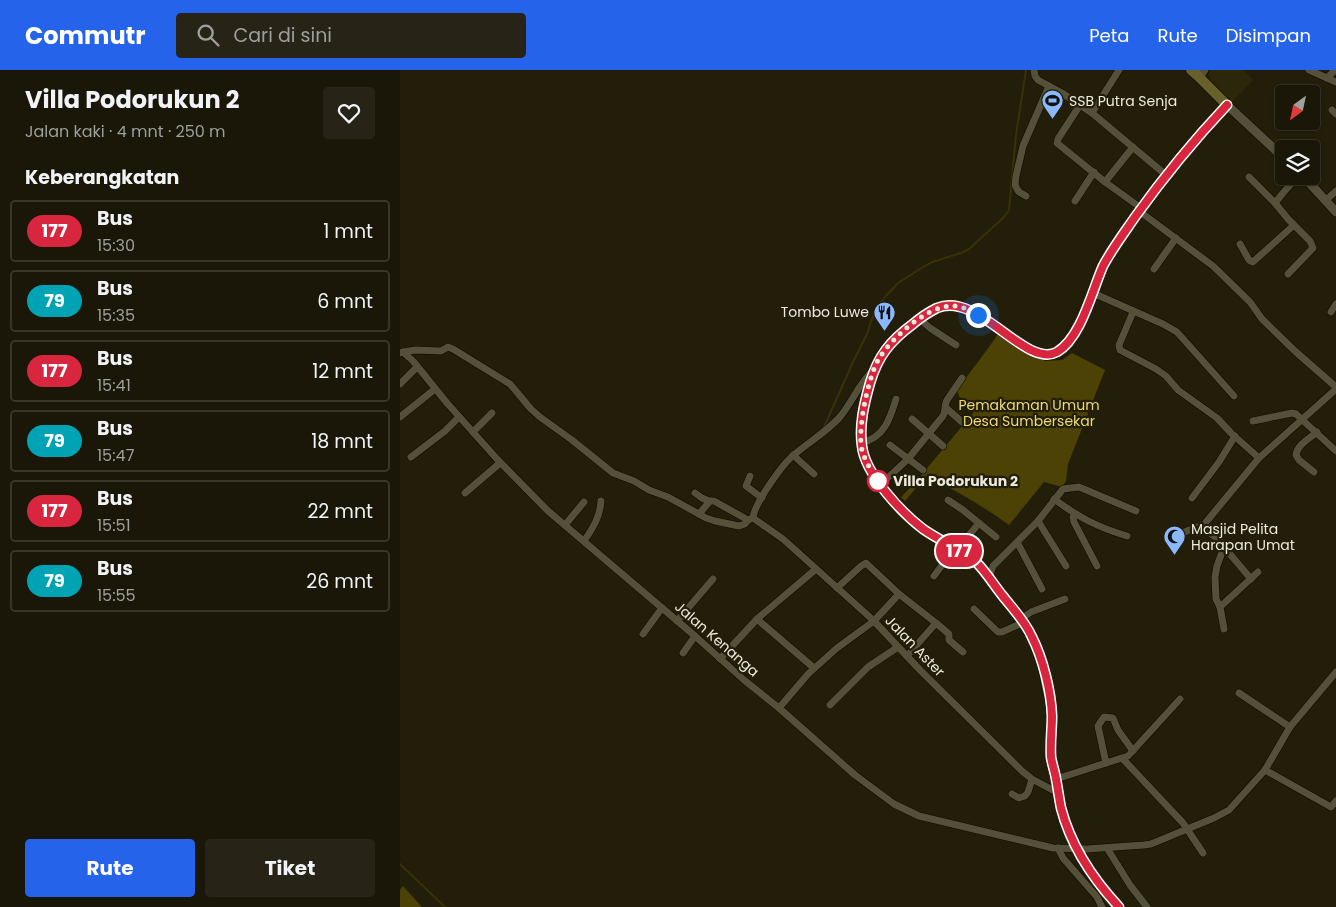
<!DOCTYPE html>
<html lang="id">
<meta charset="utf-8">
<style>
:root{--surface:#1a1608;--page:#272316;--text:#f1f3f6;--muted:#9f9f9c;--line:#383529;--accent:#2563eb}
body{margin:0;font-family:Poppins,sans-serif;background:var(--page);color:var(--text);height:100vh;display:flex;flex-direction:column;font-size:19px;white-space:nowrap}
*{box-sizing:border-box;margin:0}
p{font-size:16px;color:var(--muted)}
.icon{flex:none;width:28px;height:28px;fill:none;stroke:currentColor;stroke-width:2;stroke-linecap:round;stroke-linejoin:round}
.map{position:relative;flex:1;overflow:hidden}
.sheet{display:flex;flex-direction:column;background:var(--surface);width:400px}
.sheet>*{flex:none}
.badge{padding:0 10px;border-radius:16px;font-size:18px;line-height:32px}
.needle{width:32px;rotate:213deg}
.tools{position:absolute;left:875px;top:15px;display:grid;gap:10px}
.tools a{display:grid;place-items:center;width:45px;height:45px;border-radius:5px;background:var(--surface);box-shadow:0 1px 4px #0004,0 0 0 1px var(--line);font-size:25px}
.you{position:absolute;width:25px;height:25px;margin:-12px;border:4px solid #fff;border-radius:50%;background:#1a73e8;box-shadow:0 0 0 8px #1a73e833}
.map>.badge{position:absolute;translate:-50% -50%;box-shadow:0 0 0 2px #fff}
h2{padding:0 25px;font-size:19px;line-height:45px}
.round{display:grid;place-items:center;flex:none;width:52px;height:52px;border-radius:5px;background:var(--page)}
.summary{display:flex;align-items:center;justify-content:space-between;height:85px;padding:0 25px}
h1{font-size:24px;font-weight:700;line-height:38px}
.primary-button{display:flex;gap:10px;margin-top:auto;padding:10px 25px}
.primary-button a{flex:1;height:58px;border-radius:5px;background:var(--accent);color:#fff;font-size:20px;font-weight:700;line-height:58px;text-align:center}
.primary-button a+a{background:var(--page);color:var(--text)}
ul{padding:0;list-style:none}
li{display:flex;align-items:center;gap:15px;height:62px;margin:0 10px 8px;padding:0 15px;border:2px solid var(--line);border-radius:5px}
li div{flex:1}
li b{display:block;font-size:19px}
li em{font-style:normal}
li .badge{min-width:55px;font-weight:700;text-align:center}
header{display:flex;align-items:center;gap:30px;box-sizing:border-box;height:70px;padding:0 25px;background:var(--accent);color:#fff}
header strong{font-size:24px}
nav{display:flex;gap:28px;margin-inline-start:auto;font-size:18px}
.search{width:350px;height:45px;background:var(--page);display:flex;align-items:center;gap:12px;box-sizing:border-box;padding:0 18px;border-radius:5px;color:var(--muted);font-size:19px}
main{display:flex;flex:1;min-height:0}
.map>svg:first-child{display:block}
.built{fill:#2c270b}
.green{fill:#4c4205}
.lines{fill:none;stroke-linecap:round;stroke-linejoin:round}
.stream{stroke:#393109;stroke-width:2}
.minor-casing{stroke:#0b0800;stroke-width:8}
.tertiary-casing{stroke:#0b0800;stroke-width:10}
.secondary-casing{stroke:#0b0800;stroke-width:11}
.minor{stroke:#54503a;stroke-width:7}
.tertiary{stroke:#54503a;stroke-width:9}
.secondary{stroke:#68602a;stroke-width:10}
.line-casing{stroke:#fff;stroke-width:11}
.line{stroke:#d7263d;stroke-width:8}
.walk{stroke:#ece9dd;stroke-width:5;stroke-dasharray:0 9}
.stop-dot{fill:#fff;stroke:#d7263d;stroke-width:2.5}
.labels{text-anchor:middle;stroke-width:4.5;stroke-linejoin:round;paint-order:stroke}
.poi-label{font-size:14px;fill:#ece9dd;stroke:#221e0a;text-anchor:start}
.park-label{font-size:14px;fill:#edda74;stroke:#221e0a}
.stop-label{font-size:14px;font-weight:bold;fill:#ece9dd;stroke:#221e0a;text-anchor:start}
.street-label{font-size:14px;fill:#ece9dd;stroke:#221e0a}
</style>
<header>
<strong>Commutr</strong>
<div class="search"><svg class="icon" aria-label="search" viewBox="0 0 24 24"><circle cx="10" cy="10" r="6"/><path d="M15 15l6 6"/></svg>Cari di sini</div>
<nav><a>Peta</a><a>Rute</a><a>Disimpan</a></nav>
</header>
<main>
<section class="sheet">
<div class="summary"><div><h1>Villa Podorukun 2</h1><p>Jalan kaki · 4 mnt · 250 m</p></div><a class="round"><svg class="icon" aria-label="heart" viewBox="0 0 24 24"><path d="M12 20l-8-8c-3-5 5-10 8-4 3-6 11-1 8 4z"/></svg></a></div>
<h2>Keberangkatan</h2>
<ul>
<li><span class="badge" style="background:#d7263d;color:#fff">177</span><div><b>Bus</b><p>15:30</p></div><em>1 mnt</em></li>
<li><span class="badge" style="background:#00a3b4;color:#fff">79</span><div><b>Bus</b><p>15:35</p></div><em>6 mnt</em></li>
<li><span class="badge" style="background:#d7263d;color:#fff">177</span><div><b>Bus</b><p>15:41</p></div><em>12 mnt</em></li>
<li><span class="badge" style="background:#00a3b4;color:#fff">79</span><div><b>Bus</b><p>15:47</p></div><em>18 mnt</em></li>
<li><span class="badge" style="background:#d7263d;color:#fff">177</span><div><b>Bus</b><p>15:51</p></div><em>22 mnt</em></li>
<li><span class="badge" style="background:#00a3b4;color:#fff">79</span><div><b>Bus</b><p>15:55</p></div><em>26 mnt</em></li>
</ul>
<div class="primary-button"><a>Rute</a><a>Tiket</a></div>
</section>
<div class="map">
<svg width="936" height="837" viewBox="0 0 936 837">
<rect width="100%" height="100%" fill="#221e0a"/>
<!-- built -->
<polygon class="built" points="809,0 843,0 853,10 832,32 810,9"/>
<!-- green -->
<g class="green">
<path d="M599,262l46,29 17,-1 10,-7 33,17 -37,94 -2,17 -4,6 -18,-5 -35,43c-26,-19 -54,-35 -83,-49l-21,25 -4,-4 12,-12 61,-73 -14,-14 -3,-7c13,-20 29,-38 42,-59z"/>
<polygon points="3,816 22,837 0,837 0,820"/>
</g>
<g class="lines">
<!-- stream -->
<g class="stream">
<polyline points="424,357 453,292 468,262 471,251 477,238 485,227 498,213 520,199 532,192 561,183 569,179 603,148 609,140 616,65 626,0"/>
<polyline points="0,794 45,837"/>
</g>
<defs>
<g id="minor">
<polyline points="634,0 635,6 638,10 662,23 692,43 766,105"/>
<polyline points="909,0 936,12"/>
<polyline points="927,8 935,0"/>
<polyline points="680,35 658,69 657,73 705,112 741,138"/>
<polyline points="932,40 936,44"/>
<polyline points="692,43 719,0"/>
<polyline points="849,107 875,133"/>
<polyline points="705,112 733,77"/>
<polyline points="626,126 619,122 617,119 615,115 616,106 623,76 649,16"/>
<polyline points="926,130 936,121"/>
<polyline points="675,131 694,102"/>
<polyline points="739,141 813,196 850,232 862,249 896,282 936,317"/>
<polyline points="840,174 849,190 853,192 894,155"/>
<polyline points="754,199 776,168"/>
<polyline points="888,204 913,178 910,171 888,149 875,133 883,123 898,106"/>
<polyline points="693,223 763,254 777,262 834,326"/>
<polyline points="733,242 719,275 720,280 756,299 766,306 778,320 817,348 831,363 859,388"/>
<polyline points="931,242 936,234"/>
<polyline points="520,249 530,258 556,275"/>
<polyline points="3,282 16,280 41,281 48,277 53,279 110,314 131,339 140,347 172,370 213,403 234,411 249,420 268,427 306,448 315,451 339,456 345,454 348,450 353,448"/>
<polyline points="0,283 3,282 13,291 47,333 97,389 147,440 295,566 344,610 379,638 455,705 494,734 519,746 653,778 687,779 744,775 751,774 814,748 829,740 865,700 890,657 839,623"/>
<polyline points="0,314 17,297"/>
<polyline points="546,338 562,352"/>
<polyline points="0,347 35,319"/>
<polyline points="512,349 543,376"/>
<polyline points="853,351 892,343 896,344 936,381"/>
<polyline points="73,362 92,343"/>
<path d="M461,373c23,-5 29,-24 35,-44"/>
<polyline points="490,375 523,400"/>
<polyline points="393,385 414,404"/>
<polyline points="11,387 45,361 59,347"/>
<path d="M914,402l-15,-12 -3,-5c1,-10 13,-16 21,-23"/>
<polyline points="350,406 346,416 362,428"/>
<path d="M480,415l28,-26 35,-43c3,-5 1,-11 4,-16l15,-22"/>
<polyline points="65,423 100,393"/>
<polyline points="295,423 302,428 309,431"/>
<polyline points="792,428 819,392 835,366"/>
<path d="M654,429c26,19 43,28 73,37"/>
<polyline points="548,430 563,440 596,467"/>
<polyline points="299,444 310,431 314,431 348,450"/>
<polyline points="674,444 673,447 674,452 697,496"/>
<polyline points="353,448 383,469 473,550 520,600 622,701 632,709 658,723"/>
<path d="M353,448c1,-14 30,-55 42,-64 14,-12 31,-22 44,-36 13,-14 20,-36 34,-47"/>
<polyline points="638,451 666,496"/>
<polyline points="165,455 184,432"/>
<polyline points="802,457 819,470 824,477 851,509"/>
<polyline points="767,470 796,457 802,457 859,388 936,319"/>
<path d="M184,471c9,-13 16,-24 17,-40"/>
<polyline points="617,472 642,519"/>
<polyline points="824,477 817,496 815,507 816,529 820,537 824,559"/>
<polyline points="557,480 579,453"/>
<polyline points="534,506 554,479"/>
<polyline points="589,508 593,496 638,451 663,419 679,417 736,441"/>
<polyline points="437,518 461,496 466,493 499,524"/>
<polyline points="820,537 858,502"/>
<polyline points="574,539 598,562 602,562 624,552"/>
<polyline points="357,549 414,598"/>
<polyline points="621,549 631,542 665,529"/>
<polyline points="277,551 313,509"/>
<polyline points="536,553 549,564 549,570 563,582"/>
<polyline points="243,564 262,538"/>
<polyline points="283,583 295,566"/>
<polyline points="320,589 357,549 416,499"/>
<polyline points="430,635 468,597 498,577"/>
<polyline points="379,638 408,604 437,578 474,551 499,524 536,553 507,586"/>
<polyline points="890,657 936,602"/>
<polyline points="723,689 783,753 803,783"/>
<polyline points="706,693 698,656 704,647 713,648 718,660 733,681"/>
<polyline points="865,700 931,737 936,731"/>
<polyline points="656,709 728,686 780,629"/>
<polyline points="612,724 619,728 625,726 628,722 632,709"/>
<polyline points="658,778 663,788 697,827 702,837"/>
<polyline points="707,778 730,815 747,837"/>
</g>
<g id="tertiary">
<polyline points="799,7 804,0"/>
<polyline points="827,35 884,88"/>
<polyline points="903,106 936,142"/>
</g>
<path id="secondary" d="M719,837c-27,-29 -48,-61 -58,-99 -2,-10 -3,-19 -5,-29 -1,-7 -4,-15 -5,-22 -1,-18 2,-35 0,-53 -1,-5 -2,-11 -4,-17 -3,-18 -6,-33 -15,-50 -7,-16 -19,-28 -30,-42 -8,-10 -16,-23 -25,-32 -16,-14 -37,-22 -54,-35 -22,-16 -58,-54 -61,-82 -3,-21 2,-42 8,-63 8,-27 20,-42 43,-59 7,-6 16,-12 24,-16 42,-17 88,61 120,44 24,-14 35,-61 46,-86 9,-17 21,-33 32,-49 27,-39 59,-77 92,-112l-28,-28 -8,-7"/>
</defs>
<!-- minor casing -->
<use href="#minor" class="minor-casing"/>
<!-- tertiary casing -->
<use href="#tertiary" class="tertiary-casing"/>
<!-- secondary casing -->
<use href="#secondary" class="secondary-casing"/>
<!-- minor -->
<use href="#minor" class="minor"/>
<!-- tertiary -->
<use href="#tertiary" class="tertiary"/>
<!-- secondary -->
<use href="#secondary" class="secondary"/>
</g>
<g class="lines">
<defs>
<path id="line" d="M719,837c-27,-29 -48,-61 -58,-99 -2,-10 -3,-19 -5,-29 -1,-7 -4,-15 -5,-22 -1,-14 1,-28 1,-41 -1,-25 -9,-57 -20,-79 -7,-16 -19,-28 -30,-42 -8,-10 -16,-23 -25,-32 -16,-14 -37,-22 -54,-34 -22,-17 -58,-55 -61,-83 -3,-21 2,-42 8,-63 8,-27 20,-42 43,-59 7,-6 16,-12 24,-16 42,-17 88,61 120,44 24,-14 35,-61 46,-86 9,-17 21,-33 32,-49 28,-39 59,-77 92,-112"/>
</defs>
<!-- line casing -->
<use href="#line" class="line-casing"/>
<!-- line -->
<use href="#line" class="line"/>
<!-- walk -->
<path class="walk" d="M478,411c-6,-9 -13,-20 -16,-31 -5,-20 6,-71 16,-90 12,-20 47,-53 72,-54 10,-1 20,4 28,9"/>
</g>
<!-- icons -->
<defs>
<symbol id="stadium-pin" viewBox="-11 -11 22 30"><path d="M0 17L-7.5 6A9.5 9.5 0 1 1 7.5 6Z" fill="#8cb9fc" stroke="#221e0a"/><path d="M0-5a6.5 5 0 1 0 0 10a6.5 5 0 1 0 0-10ZM-3.5-1.8h7v3.6h-7Z" fill="#111"/></symbol>
<symbol id="restaurant-pin" viewBox="-11 -11 22 30"><path d="M0 17L-7.5 6A9.5 9.5 0 1 1 7.5 6Z" fill="#8cb9fc" stroke="#221e0a"/><path d="M-5-6h1v4h1v-4h1v4h1v-4h1v5L-1.5 .5V6h-2V.5L-5-1ZM5-6V6H3V1.5H1.5Q1.5-4 5-6Z" fill="#111"/></symbol>
<symbol id="mosque-pin" viewBox="-11 -11 22 30"><path d="M0 17L-7.5 6A9.5 9.5 0 1 1 7.5 6Z" fill="#8cb9fc" stroke="#221e0a"/><path d="M3.5-4.9A6 6 0 1 0 3.5 4.9A5 5 0 1 1 3.5-4.9Z" fill="#111"/></symbol>
</defs>
<g fill-rule="evenodd">
<use href="#stadium-pin" x="640" y="18" width="25" height="34"/>
<use href="#restaurant-pin" x="472" y="230" width="25" height="34"/>
<use href="#mosque-pin" x="762" y="454" width="25" height="34"/>
</g>
<!-- markers -->
<circle class="stop-dot" cx="478" cy="411" r="10"/>
<g class="labels">
<!-- poi labels -->
<g class="poi-label">
<text x="669" y="36">SSB Putra Senja</text>
<text x="469" y="247" text-anchor="end">Tombo Luwe</text>
<text x="791" y="464">Masjid Pelita<tspan x="791" dy="16">Harapan Umat</tspan></text>
</g>
<!-- park labels -->
<g class="park-label">
<text x="629" y="340">Pemakaman Umum<tspan x="629" dy="16">Desa Sumbersekar</tspan></text>
</g>
<!-- stop labels -->
<g class="stop-label">
<text x="493" y="416">Villa Podorukun 2</text>
</g>
<!-- street labels -->
<g class="street-label">
<text transform="translate(317 569) rotate(41)" y="5">Jalan Kenanga</text>
<text transform="translate(515 576) rotate(46)" y="5">Jalan Aster</text>
</g>
</g>
</svg>
<div class="tools">
<a><svg class="needle" viewBox="-14 -14 28 28"><path d="M0-13l5 13h-10z" fill="#e53935"/><path d="M0 13l5-13h-10z" fill="#9f9f9c"/></svg></a>
<a><svg class="icon" aria-label="layers" viewBox="0 0 24 24"><path d="M12 4l9 5-9 5-9-5zM3 14l9 5 9-5"/></svg></a>
</div>
<div class="you" style="left:578px;top:245px"></div>
<b class="badge" style="left:559px;top:481px;background:#d7263d;color:#fff">177</b>
</div>
</main>
